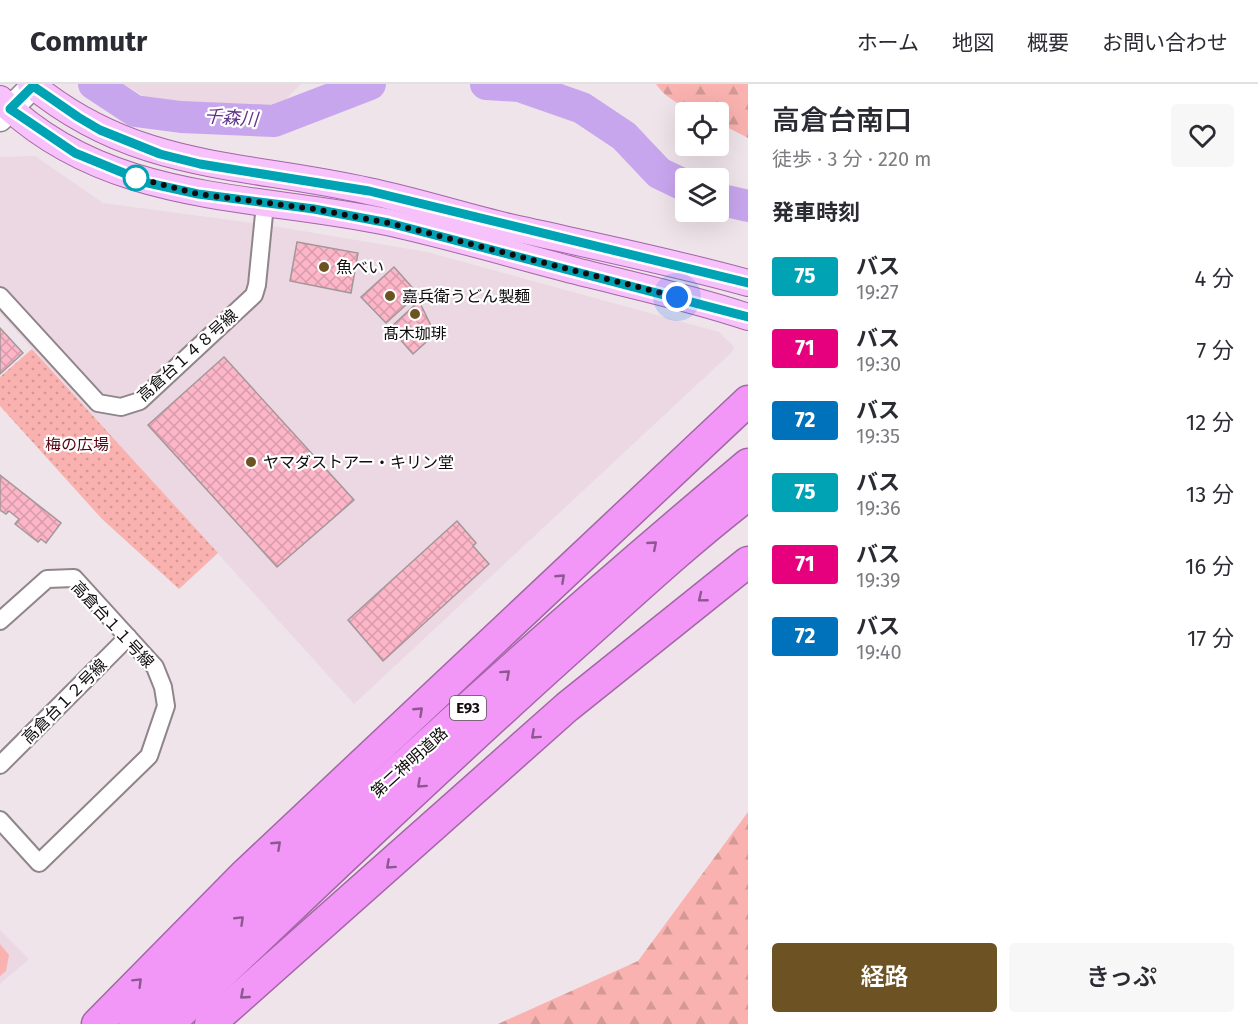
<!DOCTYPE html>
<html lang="ja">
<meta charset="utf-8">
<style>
:root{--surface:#fff;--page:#f7f7f7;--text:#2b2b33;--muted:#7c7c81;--line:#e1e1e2;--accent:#6d5224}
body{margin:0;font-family:"Fira Sans","Noto Sans JP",sans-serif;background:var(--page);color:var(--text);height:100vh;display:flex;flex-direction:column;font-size:22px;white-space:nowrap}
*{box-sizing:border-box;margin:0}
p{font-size:20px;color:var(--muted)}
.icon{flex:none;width:33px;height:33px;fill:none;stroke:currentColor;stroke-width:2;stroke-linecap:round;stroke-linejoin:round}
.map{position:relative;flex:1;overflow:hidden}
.side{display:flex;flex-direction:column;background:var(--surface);width:510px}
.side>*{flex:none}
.badge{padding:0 12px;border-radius:4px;font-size:21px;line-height:39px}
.controls{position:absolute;left:675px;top:18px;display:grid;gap:12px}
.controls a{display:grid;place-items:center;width:54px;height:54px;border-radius:6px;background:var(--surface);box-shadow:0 6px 24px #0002;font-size:30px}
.you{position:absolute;width:30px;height:30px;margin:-15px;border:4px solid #fff;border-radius:50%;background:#1a73e8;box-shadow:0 0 0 9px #1a73e833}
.map>.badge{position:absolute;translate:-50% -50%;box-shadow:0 0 0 3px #fff}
h2{padding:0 24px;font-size:22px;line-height:54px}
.round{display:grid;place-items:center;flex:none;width:63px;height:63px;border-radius:6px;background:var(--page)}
.summary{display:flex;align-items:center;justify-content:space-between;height:102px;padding:0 24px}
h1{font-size:28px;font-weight:600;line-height:45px}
.button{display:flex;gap:12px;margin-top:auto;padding:12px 24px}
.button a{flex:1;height:69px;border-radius:6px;background:var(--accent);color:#fff;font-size:24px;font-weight:600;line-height:69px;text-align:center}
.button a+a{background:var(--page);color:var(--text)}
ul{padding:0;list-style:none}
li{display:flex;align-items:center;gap:18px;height:72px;padding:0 24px}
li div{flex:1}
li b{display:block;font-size:22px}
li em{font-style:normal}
li .badge{min-width:66px;font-weight:700;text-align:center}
header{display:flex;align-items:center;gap:36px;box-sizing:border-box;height:84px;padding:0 30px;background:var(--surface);border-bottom:2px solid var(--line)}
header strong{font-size:28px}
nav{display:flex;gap:33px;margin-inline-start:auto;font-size:21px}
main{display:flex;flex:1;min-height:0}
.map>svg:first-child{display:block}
.built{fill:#ebd8e3}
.grass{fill:url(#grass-dots)}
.forest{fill:url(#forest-firs)}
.pitch{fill:#f9b2af}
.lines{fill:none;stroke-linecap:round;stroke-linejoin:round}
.river{stroke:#c8a6ee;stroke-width:32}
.building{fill:url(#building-cross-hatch);stroke:#a3979a;stroke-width:1.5}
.street-casing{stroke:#8f858a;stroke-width:20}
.secondary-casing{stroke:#8f858a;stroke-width:27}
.primary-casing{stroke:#a366a6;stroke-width:28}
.highway-casing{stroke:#a366a6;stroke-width:33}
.street{stroke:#fff;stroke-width:16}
.secondary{stroke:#fff;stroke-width:24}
.primary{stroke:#f7c1fb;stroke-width:26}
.highway{stroke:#f297f8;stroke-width:30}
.oneway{stroke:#8c588f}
.line-casing{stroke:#fff;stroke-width:14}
.line{stroke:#00a3b4;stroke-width:9}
.walk{stroke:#100c0e;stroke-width:6;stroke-dasharray:0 10.8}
.stop-dot{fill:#fff;stroke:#00a3b4;stroke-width:3}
.poi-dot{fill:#6d5224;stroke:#fff;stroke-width:2}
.labels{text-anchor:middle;stroke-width:4.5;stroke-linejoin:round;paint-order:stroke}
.shield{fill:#fff;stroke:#585556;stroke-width:1.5}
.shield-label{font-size:15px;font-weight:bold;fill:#100c0e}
.poi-label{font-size:16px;fill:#100c0e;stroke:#fff;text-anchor:start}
.street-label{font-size:16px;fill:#100c0e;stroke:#fff}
.park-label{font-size:16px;fill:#550510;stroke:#fff}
.water-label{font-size:18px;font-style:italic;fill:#603488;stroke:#fff}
</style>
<header>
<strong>Commutr</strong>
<nav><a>ホーム</a><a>地図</a><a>概要</a><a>お問い合わせ</a></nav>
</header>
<main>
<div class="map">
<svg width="748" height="940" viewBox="0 0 748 940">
<defs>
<pattern id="grass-dots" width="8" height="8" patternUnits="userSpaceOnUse" patternTransform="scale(1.5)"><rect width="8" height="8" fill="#f9b2af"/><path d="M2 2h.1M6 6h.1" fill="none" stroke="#d49895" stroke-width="1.8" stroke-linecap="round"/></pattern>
<pattern id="forest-firs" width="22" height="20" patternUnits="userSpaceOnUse" patternTransform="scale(1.5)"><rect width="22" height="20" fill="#f9b2af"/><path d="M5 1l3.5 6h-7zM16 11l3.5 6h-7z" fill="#d49895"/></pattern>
<pattern id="building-cross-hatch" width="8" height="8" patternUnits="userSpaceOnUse" patternTransform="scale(1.5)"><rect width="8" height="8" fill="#fdb6c8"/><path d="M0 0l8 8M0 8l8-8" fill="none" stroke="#d89bab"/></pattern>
</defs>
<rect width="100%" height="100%" fill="#efe4ea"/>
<!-- built -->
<g class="built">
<polygon points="123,0 301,0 273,28 156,19"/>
<polygon points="35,72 103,119 267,141 427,168 719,248 734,263 732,268 354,620 0,229 0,73"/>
<polygon points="0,846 29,875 0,900"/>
</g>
<!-- grass -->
<polygon class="grass" points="32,265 218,469 179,505 102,435 0,322 0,293"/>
<!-- forest -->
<g class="forest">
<path d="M656,0h92v54l-29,-15 -1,-11c-22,0 -49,-8 -62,-28z"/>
<polygon points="748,728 748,940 498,940 638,877"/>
</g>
<!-- pitch -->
<polygon class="pitch" points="0,860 9,871 6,887 0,892"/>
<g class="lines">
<!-- river -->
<g class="river">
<polyline points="94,0 135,27 181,33 274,37 370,0"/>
<polyline points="486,0 519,2 582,24 624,52 659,89 686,102"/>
<polyline points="718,115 748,122"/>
</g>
</g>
<!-- building -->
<g class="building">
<polygon points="297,158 358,169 351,209 290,197"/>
<polygon points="394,183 418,210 386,239 361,213"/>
<polygon points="419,217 435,250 413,270 390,244"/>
<polygon points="0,244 23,269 0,290"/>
<polygon points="224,273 354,416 277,483 148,341"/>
<polygon points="0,391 61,439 46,459 41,455 38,458 15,440 19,435 9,427 6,430 0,426"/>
<polygon points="457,437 476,459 473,462 489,480 383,577 348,536"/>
</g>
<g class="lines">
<defs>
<g id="street">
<polyline points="0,212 98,319 121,323 140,317 254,211 257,201 265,120"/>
<polyline points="0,537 47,495 74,494 155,583 163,603 166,622 149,672 39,779 0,736"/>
<polyline points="0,681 128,553"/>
</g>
<polyline id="secondary" points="0,35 33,2"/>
<g id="primary">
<path d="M31,0c105,87 213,79 337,107 48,10 94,25 141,36 80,18 160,34 239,56"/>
<path d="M0,15c106,105 252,95 387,123 64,14 127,33 189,49 58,15 116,27 172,46"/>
</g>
<g id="highway">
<polyline points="97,940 243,792 748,317"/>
<path d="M134,940c196,-196 402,-382 614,-560"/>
<path d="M169,940c130,-124 260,-248 394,-369 61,-54 120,-110 185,-160"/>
<polyline points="210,940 567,623 748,478"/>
</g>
</defs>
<!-- street casing -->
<use href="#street" class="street-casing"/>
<!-- secondary casing -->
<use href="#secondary" class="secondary-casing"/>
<!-- primary casing -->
<use href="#primary" class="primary-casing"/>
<!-- highway casing -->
<use href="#highway" class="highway-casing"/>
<!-- street -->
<use href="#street" class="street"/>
<!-- secondary -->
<use href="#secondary" class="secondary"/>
<!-- primary -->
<use href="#primary" class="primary"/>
<!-- highway -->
<use href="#highway" class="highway"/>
</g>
<!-- one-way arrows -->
<defs><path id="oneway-chevron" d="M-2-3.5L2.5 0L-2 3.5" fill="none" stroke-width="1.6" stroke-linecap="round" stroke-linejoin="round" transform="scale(1.5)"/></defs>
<g class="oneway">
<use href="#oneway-chevron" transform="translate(653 461) rotate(-41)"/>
<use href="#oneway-chevron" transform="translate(561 494) rotate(-43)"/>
<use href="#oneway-chevron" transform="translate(702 514) rotate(141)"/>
<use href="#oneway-chevron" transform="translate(506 590) rotate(-42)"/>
<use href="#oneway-chevron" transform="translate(419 627) rotate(-43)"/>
<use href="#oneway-chevron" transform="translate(535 651) rotate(138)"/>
<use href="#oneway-chevron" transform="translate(421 700) rotate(138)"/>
<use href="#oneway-chevron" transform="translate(277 761) rotate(-43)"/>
<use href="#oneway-chevron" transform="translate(390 781) rotate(138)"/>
<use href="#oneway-chevron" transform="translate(240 836) rotate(-44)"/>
<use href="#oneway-chevron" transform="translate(138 898) rotate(-45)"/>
<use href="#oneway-chevron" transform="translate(244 911) rotate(139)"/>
</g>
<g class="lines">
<defs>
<polyline id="line" points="748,199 369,107 200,80 160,70 100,46 78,33 33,2 10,25 75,69 148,99 198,110 314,125 389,139 748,233"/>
</defs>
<!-- line casing -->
<use href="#line" class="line-casing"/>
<!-- line -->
<use href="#line" class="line"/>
<!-- walk -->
<polyline class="walk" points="136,94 129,92 198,110 314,125 389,139 677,213"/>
</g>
<!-- markers -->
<circle class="stop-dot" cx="136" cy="94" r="12"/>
<g class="poi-dot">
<circle cx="324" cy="183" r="6"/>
<circle cx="390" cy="212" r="6"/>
<circle cx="415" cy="230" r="6"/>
<circle cx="251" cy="378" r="6"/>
</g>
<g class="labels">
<!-- shield labels -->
<rect class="shield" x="450" y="612" width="36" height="24" rx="4.5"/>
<g class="shield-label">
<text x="468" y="629">E93</text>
</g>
<!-- poi labels -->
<g class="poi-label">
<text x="336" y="189">魚べい</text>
<text x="402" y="218">嘉兵衛うどん製麺</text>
<text x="415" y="255" text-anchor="middle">髙木珈琲</text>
<text x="263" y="384">ヤマダストアー・キリン堂</text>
</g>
<!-- street labels -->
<g class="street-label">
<text transform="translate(187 271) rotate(-42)" y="6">高倉台１４８号線</text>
<text transform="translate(113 540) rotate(47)" y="6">高倉台１１号線</text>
<text transform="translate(64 617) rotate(-45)" y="6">高倉台１２号線</text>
<text transform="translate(409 678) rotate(-42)" y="6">第二神明道路</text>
</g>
<!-- park labels -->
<g class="park-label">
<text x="77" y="366">梅の広場</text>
</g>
<!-- water labels -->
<g class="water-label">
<text transform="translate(231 34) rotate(4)" y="6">千森川</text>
</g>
</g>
</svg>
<div class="controls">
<a><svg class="icon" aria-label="locate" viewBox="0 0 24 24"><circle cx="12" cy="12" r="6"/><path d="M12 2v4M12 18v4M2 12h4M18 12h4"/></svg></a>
<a><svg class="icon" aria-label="layers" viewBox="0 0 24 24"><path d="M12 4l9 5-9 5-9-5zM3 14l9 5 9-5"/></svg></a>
</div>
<div class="you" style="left:677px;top:213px"></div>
</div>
<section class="side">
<div class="summary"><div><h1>高倉台南口</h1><p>徒歩 · 3 分 · 220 m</p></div><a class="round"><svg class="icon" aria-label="heart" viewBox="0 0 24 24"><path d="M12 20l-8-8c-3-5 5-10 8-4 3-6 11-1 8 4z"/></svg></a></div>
<h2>発車時刻</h2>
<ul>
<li><span class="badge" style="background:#00a3b4;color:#fff">75</span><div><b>バス</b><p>19:27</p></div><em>4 分</em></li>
<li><span class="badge" style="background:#e6007e;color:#fff">71</span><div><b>バス</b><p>19:30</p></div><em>7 分</em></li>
<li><span class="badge" style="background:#0072bc;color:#fff">72</span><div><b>バス</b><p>19:35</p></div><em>12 分</em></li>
<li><span class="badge" style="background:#00a3b4;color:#fff">75</span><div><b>バス</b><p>19:36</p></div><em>13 分</em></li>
<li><span class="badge" style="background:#e6007e;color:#fff">71</span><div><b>バス</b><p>19:39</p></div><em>16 分</em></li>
<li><span class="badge" style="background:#0072bc;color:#fff">72</span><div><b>バス</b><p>19:40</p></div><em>17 分</em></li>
</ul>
<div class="button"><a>経路</a><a>きっぷ</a></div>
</section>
</main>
